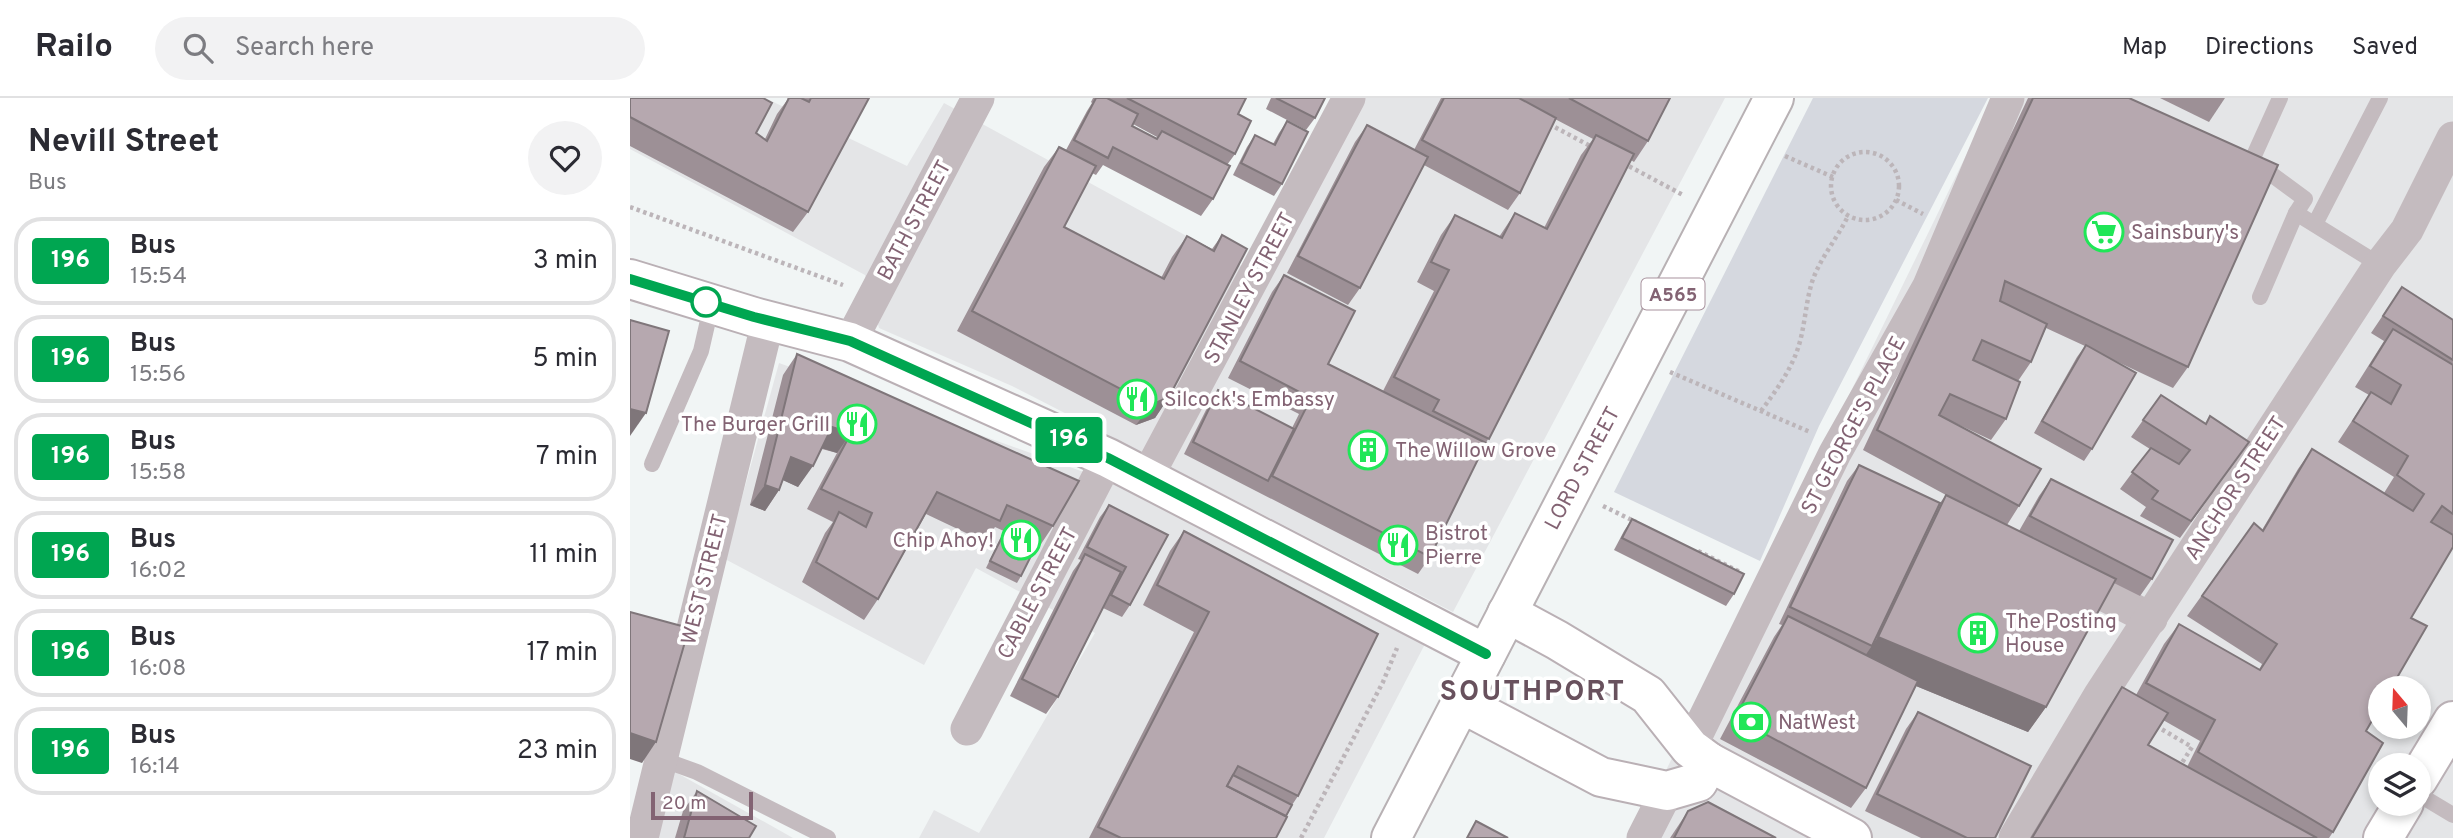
<!DOCTYPE html>
<style>
:root{--surface:#fff;--page:#f2f2f3;--text:#2b2b33;--muted:#7c7c81;--line:#e1e1e2}
body{margin:0;font-family:Overpass,sans-serif;background:var(--page);color:var(--text);height:100vh;display:flex;flex-direction:column;font-size:26px;white-space:nowrap}
*{box-sizing:border-box;margin:0}
p{font-size:23px;color:var(--muted)}
.icon{flex:none;width:38px;height:38px;fill:none;stroke:currentColor;stroke-width:2;stroke-linecap:round;stroke-linejoin:round}
.map{position:relative;flex:1;overflow:hidden}
.details{display:flex;flex-direction:column;background:var(--surface);width:630px}
.details>*{flex:none}
.badge{padding:0 14px;border-radius:5px;font-size:24px;line-height:46px}
.needle{width:46px;rotate:341deg}
.buttons{position:absolute;left:1738px;top:578px;display:grid;gap:14px}
.buttons a{display:grid;place-items:center;width:63px;height:63px;border-radius:50%;background:var(--surface);box-shadow:0 4px 10px #0003;font-size:35px}
.scale{position:absolute;left:21px;bottom:18px;width:102px;box-sizing:border-box;padding-left:7px;border:4px solid #836373;border-top:0;font-size:19px;line-height:24px;white-space:nowrap;color:#836373;-webkit-text-stroke:5px #fff;paint-order:stroke}
.map>.badge{position:absolute;translate:-50% -50%;box-shadow:0 0 0 4px #fff}
.round{display:grid;place-items:center;flex:none;width:74px;height:74px;border-radius:37px;background:var(--page)}
.headline{display:flex;align-items:center;justify-content:space-between;height:119px;padding:0 28px}
h1{font-size:33px;font-weight:700;line-height:52px}
ul{padding:0;list-style:none}
li{display:flex;align-items:center;gap:21px;height:88px;margin:0 14px 10px;padding:0 14px;border:4px solid var(--line);border-radius:28px}
li div{flex:1}
li b{display:block;font-size:26px}
li em{font-style:normal}
li .badge{min-width:77px;font-weight:700;text-align:center}
header{display:flex;align-items:center;gap:42px;box-sizing:border-box;height:98px;padding:0 35px;background:var(--surface);border-bottom:2px solid var(--line)}
header strong{font-size:33px}
nav{display:flex;gap:38px;margin-inline-start:auto;font-size:24px}
.search{width:490px;height:63px;background:var(--page);display:flex;align-items:center;gap:18px;box-sizing:border-box;padding:0 24px;border-radius:38px;color:var(--muted);font-size:26px}
main{display:flex;flex:1;min-height:0}
.map>svg:first-child{display:block}
.built{fill:#e4e5e7;fill-rule:evenodd}
.green{fill:#d5d8df}
.lines{fill:none;stroke-linecap:round;stroke-linejoin:round}
.secondary-casing{stroke:#bab0b5;stroke-width:42}
.highway-casing{stroke:#b8b1b4;stroke-width:42}
.path{stroke:#bcb5b9;stroke-width:4.5;stroke-dasharray:3.5 3.5;stroke-linecap:butt}
.lane{stroke:#c4bbbf;stroke-width:16}
.street{stroke:#c4bbbf;stroke-width:33}
.secondary{stroke:#fff;stroke-width:38}
.highway{stroke:#fff;stroke-width:38}
.wall{fill:#9d9096;fill-rule:evenodd}
.shaded-wall{fill:#7f767a}
.building{fill:#b6a8af;stroke:#7f767a;stroke-width:2}
.line-casing{stroke:#fff;stroke-width:16}
.line{stroke:#00a651;stroke-width:10}
.stop-dot{fill:#fff;stroke:#00a651;stroke-width:3.5}
.labels{text-anchor:middle;stroke-width:7;stroke-linejoin:round;paint-order:stroke}
.shield{fill:#fff;stroke:#a8929d;stroke-width:2}
.shield-label{font-size:19px;font-weight:bold;fill:#836373}
.street-label{font-size:21px;fill:#836373;stroke:#fff}
.poi-label{font-size:21px;fill:#836373;stroke:#fff;text-anchor:start}
.district-label{font-size:28px;font-weight:bold;letter-spacing:2px;fill:#68515d;stroke:#fff}
</style>
<header>
<strong>Railo</strong>
<div class="search"><svg class="icon" aria-label="search" viewBox="0 0 24 24"><circle cx="10" cy="10" r="6"/><path d="M15 15l6 6"/></svg>Search here</div>
<nav><a>Map</a><a>Directions</a><a>Saved</a></nav>
</header>
<main>
<section class="details">
<div class="headline"><div><h1>Nevill Street</h1><p>Bus</p></div><a class="round"><svg class="icon" aria-label="heart" viewBox="0 0 24 24"><path d="M12 20l-8-8c-3-5 5-10 8-4 3-6 11-1 8 4z"/></svg></a></div>
<ul>
<li><span class="badge" style="background:#00a651;color:#fff">196</span><div><b>Bus</b><p>15:54</p></div><em>3 min</em></li>
<li><span class="badge" style="background:#00a651;color:#fff">196</span><div><b>Bus</b><p>15:56</p></div><em>5 min</em></li>
<li><span class="badge" style="background:#00a651;color:#fff">196</span><div><b>Bus</b><p>15:58</p></div><em>7 min</em></li>
<li><span class="badge" style="background:#00a651;color:#fff">196</span><div><b>Bus</b><p>16:02</p></div><em>11 min</em></li>
<li><span class="badge" style="background:#00a651;color:#fff">196</span><div><b>Bus</b><p>16:08</p></div><em>17 min</em></li>
<li><span class="badge" style="background:#00a651;color:#fff">196</span><div><b>Bus</b><p>16:14</p></div><em>23 min</em></li>
</ul>
</section>
<div class="map">
<svg width="1823" height="740" viewBox="0 0 1823 740">
<rect width="100%" height="100%" fill="#f1f5f5"/>
<!-- built -->
<g class="built">
<polygon points="0,0 135,0 277,68 314,5 615,170 706,0 1095,0 823,514 382,288 249,230 235,177 0,51"/>
<path d="M1364,0h459v740h-820zM1750,590h38v38h-38zM1750,667h38v38h-38z"/>
<polygon points="149,265 490,387 795,546 694,740 289,740 304,712 349,735 465,535 346,470 294,567 95,461"/>
<polygon points="40,671 163,740 22,740"/>
</g>
<!-- green -->
<polygon class="green" points="1183,0 1358,0 1189,328 1130,463 984,394"/>
<g class="lines">
<defs>
<g id="secondary">
<polyline points="0,181 124,219 220,244 478,360 856,556"/>
<polyline points="877,515 927,542 1018,597 1060,650 1079,664 1222,740"/>
<polyline points="831,605 971,679 1037,693 1068,684 1079,664"/>
<polyline points="1788,681 1823,623"/>
<polyline points="1753,740 1774,705"/>
</g>
<polyline id="highway" points="761,740 1144,0"/>
</defs>
<!-- secondary casing -->
<use href="#secondary" class="secondary-casing"/>
<!-- highway casing -->
<use href="#highway" class="highway-casing"/>
<!-- path -->
<g class="path">
<polyline points="919,26 964,50"/>
<circle cx="1235" cy="88" r="34"/>
<polyline points="1155,58 1203,79"/>
<polyline points="993,65 1053,97"/>
<polyline points="1266,102 1293,116"/>
<polyline points="0,109 213,187"/>
<polyline points="1040,274 1180,334"/>
<path d="M1131,313c14,-19 28,-38 36,-60 8,-22 8,-46 15,-69 8,-24 25,-43 36,-66"/>
<polyline points="973,408 1006,424"/>
<polyline points="1068,453 1110,474"/>
<polyline points="1526,628 1562,649 1550,668"/>
<polyline points="671,740 753,584 767,550"/>
</g>
<!-- lane -->
<g class="lane">
<polyline points="1650,0 1622,62 1675,101 1666,115 1750,167"/>
<polyline points="1685,126 1750,0"/>
<polyline points="1630,199 1666,115"/>
<polyline points="22,366 71,253 82,205"/>
<polyline points="31,661 67,674 198,740"/>
<polyline points="1788,696 1823,717"/>
</g>
<!-- street -->
<g class="street">
<polyline points="220,244 348,0"/>
<polyline points="517,379 719,0"/>
<polyline points="1436,477 1521,521"/>
<polyline points="337,631 478,360"/>
<polyline points="1060,650 1205,355 1299,188 1378,0"/>
<polyline points="12,740 138,223"/>
<polyline points="1013,740 1037,693"/>
<polyline points="1385,740 1470,597 1750,167 1777,132 1823,40"/>
</g>
<!-- secondary -->
<use href="#secondary" class="secondary"/>
<!-- highway -->
<use href="#highway" class="highway"/>
</g>
<!-- wall -->
<g class="wall">
<polygon points="0,0 126,35 135,41 147,16 158,1 157,0 239,0 178,114 163,134 0,48"/>
<path d="M463,0h153l-8,16 -3,40 -8,11 -14,34 -12,17 -98,-51 -7,10 -4,-2 -28,54 97,51 11,-21 15,-21 25,13 10,-14 -53,162 -14,21 -19,7 -179,-94 87,-164 15,-20 7,3 21,-39 5,-8 -1,-1zM503,26l24,13 -1,2 -24,-13z"/>
<polygon points="641,0 695,0 685,20 676,32 636,11"/>
<polygon points="811,0 889,0 891,1 891,0 1040,0 1018,43 1004,64 1001,62 856,345 800,459 788,476 554,356 580,304 588,292 662,330 669,316 598,280 642,194 654,177 698,266 753,293 804,193 787,184 811,137 825,117 869,139 885,115 914,130 951,57 963,41 925,21 890,95 878,112 794,67 730,190 718,207 657,175 725,44 737,27 784,52"/>
<polygon points="1398,0 1499,0 1558,269 1543,290 1475,258 1462,351 1454,363 1404,335 1447,259 1455,248 1416,230 1401,264 1388,283 1376,321 1361,342 1321,323 1389,408 1377,427 1389,433 1409,398 1421,381 1522,481 1510,498 1484,485 1416,609 1398,634 1286,588 1236,690 1221,710 1090,641 1144,539 1152,527 1149,526 1217,383 1229,367 1310,405 1316,397 1233,352"/>
<polygon points="1530,0 1595,0 1579,24"/>
<polygon points="657,23 652,86 644,98 603,77 617,49 625,37 643,46 649,35"/>
<path d="M1772,189l51,33v227l-42,71 -45,113 -33,101 -4,6h-299l78,-130 14,-21 14,8 28,-51 15,-20 80,46 3,-6 -75,-48 67,-93 8,7 36,-61 14,-20 72,44 10,-16 -56,-35 31,-47 -14,-8 29,-46 -13,-8zM1533,622l37,21 -13,26 -39,-22z"/>
<polygon points="167,256 423,428 409,449 365,429 355,444 296,416 248,501 234,522 172,484 195,435 203,424 177,411 207,355 192,351 168,389 153,382 149,392 135,413 120,407 153,277"/>
<polygon points="1531,297 1575,326 1619,344 1550,440 1510,418 1516,409 1490,391 1520,351 1501,339"/>
<polygon points="479,407 538,437 500,507 492,519 473,510 428,599 416,616 380,598 443,473 451,462 448,461 470,419"/>
<polygon points="1002,421 1104,496 1096,508 984,452 994,433"/>
<polygon points="554,433 668,698 662,707 646,740 459,740 564,534 513,507 540,453"/>
<polygon points="374,435 391,478 387,485 356,470 370,441"/>
<polygon points="1288,614 1365,740 1291,740 1235,713 1276,631"/>
<polygon points="67,693 119,740 45,740 53,713"/>
<polygon points="1058,713 1146,740 1040,740"/>
</g>
<!-- shaded-wall -->
<g class="shaded-wall">
<polygon points="539,299 525,320 506,327 521,307"/>
<polygon points="0,311 16,315 0,338"/>
<polygon points="202,329 221,335 207,355 188,349"/>
<polygon points="161,359 183,368 168,389 146,379"/>
<polygon points="135,387 149,392 135,413 120,407"/>
<polygon points="1248,539 1416,609 1398,634 1230,565"/>
<polygon points="0,635 26,644 12,665 0,661"/>
</g>
<!-- building -->
<g class="building">
<polygon points="0,0 133,0 142,5 126,35 137,43 159,0 171,0 179,4 181,0 239,0 178,114 0,19"/>
<polygon points="466,0 477,0 508,16 502,28 527,41 532,33 600,68 583,101 483,49 478,60 444,42"/>
<polygon points="497,0 616,0 608,16 621,23 605,56"/>
<polygon points="646,0 695,0 685,20"/>
<polygon points="814,0 889,0 926,20 890,95 792,42"/>
<polygon points="939,0 1040,0 1018,43"/>
<polygon points="1403,0 1499,0 1648,67 1558,269 1375,183 1370,203 1417,226 1401,264 1352,242 1343,262 1390,284 1376,321 1320,296 1309,317 1411,371 1389,408 1247,332"/>
<polygon points="657,23 678,34 652,86 611,65 625,37 645,47"/>
<polygon points="737,27 798,59 730,190 668,158"/>
<polygon points="966,37 1004,56 859,341 803,313 809,302 764,279 819,172 801,164 825,117 872,140 885,115 917,131"/>
<polygon points="429,49 466,68 434,129 534,181 557,138 584,153 592,137 617,151 539,299 521,307 342,213"/>
<polygon points="654,177 725,213 698,266 856,345 800,459 642,378 681,300 610,263"/>
<polygon points="1772,189 1823,222 1823,262 1753,218"/>
<polygon points="0,222 39,233 16,315 0,311"/>
<polygon points="1763,231 1823,267 1823,416 1812,408 1801,424 1823,437 1823,449 1781,520 1797,528 1761,590 1750,590 1750,609 1736,633 1753,645 1703,734 1568,654 1585,622 1516,585 1549,526 1630,572 1647,546 1572,498 1624,425 1633,433 1682,351 1783,413 1794,396 1767,377 1778,358 1723,323 1741,294 1761,306 1771,287 1740,268"/>
<polygon points="1456,247 1506,275 1462,351 1412,323"/>
<polygon points="167,256 449,383 423,428 377,407 370,423 307,394 248,501 186,464 209,414 236,429 242,415 191,391 221,335 202,329 183,368 161,359 149,392 135,387"/>
<polygon points="588,292 664,331 638,383 563,344"/>
<polygon points="1531,297 1576,326 1580,318 1619,344 1561,423 1522,401 1528,393 1502,374 1521,350 1549,366 1560,352 1513,322"/>
<polygon points="1229,367 1310,405 1242,548 1160,509"/>
<polygon points="1421,381 1543,442 1522,481 1400,418"/>
<polygon points="1316,397 1486,481 1416,609 1248,539"/>
<polygon points="479,407 538,437 500,507 481,497 496,469 457,449"/>
<polygon points="1002,421 1114,476 1104,496 992,440"/>
<polygon points="554,433 748,536 668,698 608,668 597,688 657,719 646,740 491,740 468,729 579,514 527,487"/>
<polygon points="374,435 405,450 391,478 360,463"/>
<polygon points="455,456 491,474 428,599 392,581"/>
<polygon points="0,514 59,530 26,644 0,635"/>
<polygon points="1158,518 1288,583 1236,690 1105,620"/>
<polygon points="1492,589 1538,615 1518,647 1687,740 1402,740"/>
<polygon points="1288,614 1401,668 1365,740 1337,740 1247,696"/>
<polygon points="603,677 662,707 656,718 597,688"/>
<polygon points="67,693 126,728 119,740 54,740"/>
<polygon points="1078,704 1146,740 1044,740 1058,713"/>
<polygon points="846,723 878,740 837,740"/>
</g>
<g class="lines">
<defs>
<polyline id="line" points="0,181 124,219 220,243 478,360 856,556"/>
</defs>
<!-- line casing -->
<use href="#line" class="line-casing"/>
<!-- line -->
<use href="#line" class="line"/>
</g>
<!-- icons -->
<defs>
<symbol id="supermarket-ring" viewBox="-11 -11 22 22"><circle r="9.5" fill="#fff" stroke="#20e657" stroke-width="1.5"/><path d="M-6-5.5h2.5l.6 2H6L4.5 2H-2.5L-4.4-4H-6ZM-1.5 3.2a1.3 1.3 0 1 0 .1 0ZM3 3.2a1.3 1.3 0 1 0 .1 0Z" fill="#20e657"/></symbol>
<symbol id="restaurant-ring" viewBox="-11 -11 22 22"><circle r="9.5" fill="#fff" stroke="#20e657" stroke-width="1.5"/><path d="M-5-6h1v4h1v-4h1v4h1v-4h1v5L-1.5 .5V6h-2V.5L-5-1ZM5-6V6H3V1.5H1.5Q1.5-4 5-6Z" fill="#20e657"/></symbol>
<symbol id="building-ring" viewBox="-11 -11 22 22"><circle r="9.5" fill="#fff" stroke="#20e657" stroke-width="1.5"/><path d="M-4-6H4V6H1V3H-1V6H-4ZM-2.5-4.3h1.7v1.8h-1.7ZM.8-4.3h1.7v1.8H.8ZM-2.5-1h1.7V.8h-1.7ZM.8-1h1.7V.8H.8Z" fill="#20e657"/></symbol>
<symbol id="bank-ring" viewBox="-11 -11 22 22"><circle r="9.5" fill="#fff" stroke="#20e657" stroke-width="1.5"/><path d="M-6-4H6V4H-6ZM0-2.3a2.3 2.3 0 1 0 0 4.6a2.3 2.3 0 1 0 0-4.6Z" fill="#20e657"/></symbol>
</defs>
<g fill-rule="evenodd">
<use href="#supermarket-ring" x="1452" y="112" width="44" height="44"/>
<use href="#restaurant-ring" x="485" y="279" width="44" height="44"/>
<use href="#restaurant-ring" x="205" y="304" width="44" height="44"/>
<use href="#building-ring" x="716" y="330" width="44" height="44"/>
<use href="#restaurant-ring" x="369" y="420" width="44" height="44"/>
<use href="#restaurant-ring" x="746" y="425" width="44" height="44"/>
<use href="#building-ring" x="1326" y="513" width="44" height="44"/>
<use href="#bank-ring" x="1099" y="602" width="44" height="44"/>
</g>
<!-- markers -->
<circle class="stop-dot" cx="76" cy="204" r="14"/>
<g class="labels">
<!-- shield labels -->
<rect class="shield" x="1011.5" y="180.5" width="63" height="31" rx="5"/>
<g class="shield-label">
<text x="1043" y="203">A565</text>
</g>
<!-- street labels -->
<g class="street-label">
<text transform="translate(284 122) rotate(-62)" y="7">BATH STREET</text>
<text transform="translate(619 190) rotate(-62)" y="7">STANLEY STREET</text>
<text transform="translate(1223 327) rotate(-62)" y="7">ST GEORGE'S PLACE</text>
<text transform="translate(952 370) rotate(-62)" y="7">LORD STREET</text>
<text transform="translate(1605 390) rotate(-57)" y="7">ANCHOR STREET</text>
<text transform="translate(74 481) rotate(-76)" y="7">WEST STREET</text>
<text transform="translate(407 495) rotate(-62)" y="7">CABLE STREET</text>
</g>
<!-- poi labels -->
<g class="poi-label">
<text x="1501" y="141">Sainsbury's</text>
<text x="534" y="308">Silcock's Embassy</text>
<text x="200" y="333" text-anchor="end">The Burger Grill</text>
<text x="765" y="359">The Willow Grove</text>
<text x="795" y="442">Bistrot<tspan x="795" dy="24">Pierre</tspan></text>
<text x="364" y="449" text-anchor="end">Chip Ahoy!</text>
<text x="1375" y="530">The Posting<tspan x="1375" dy="24">House</tspan></text>
<text x="1148" y="631">NatWest</text>
</g>
<!-- district labels -->
<g class="district-label">
<text x="903" y="602">SOUTHPORT</text>
</g>
</g>
</svg>
<div class="buttons">
<a><svg class="needle" viewBox="-14 -14 28 28"><path d="M0-13l5 13h-10z" fill="#e53935"/><path d="M0 13l5-13h-10z" fill="#7c7c81"/></svg></a>
<a><svg class="icon" aria-label="layers" viewBox="0 0 24 24"><path d="M12 4l9 5-9 5-9-5zM3 14l9 5 9-5"/></svg></a>
</div>
<div class="scale">20 m</div>
<b class="badge" style="left:439px;top:342px;background:#00a651;color:#fff">196</b>
</div>
</main>
